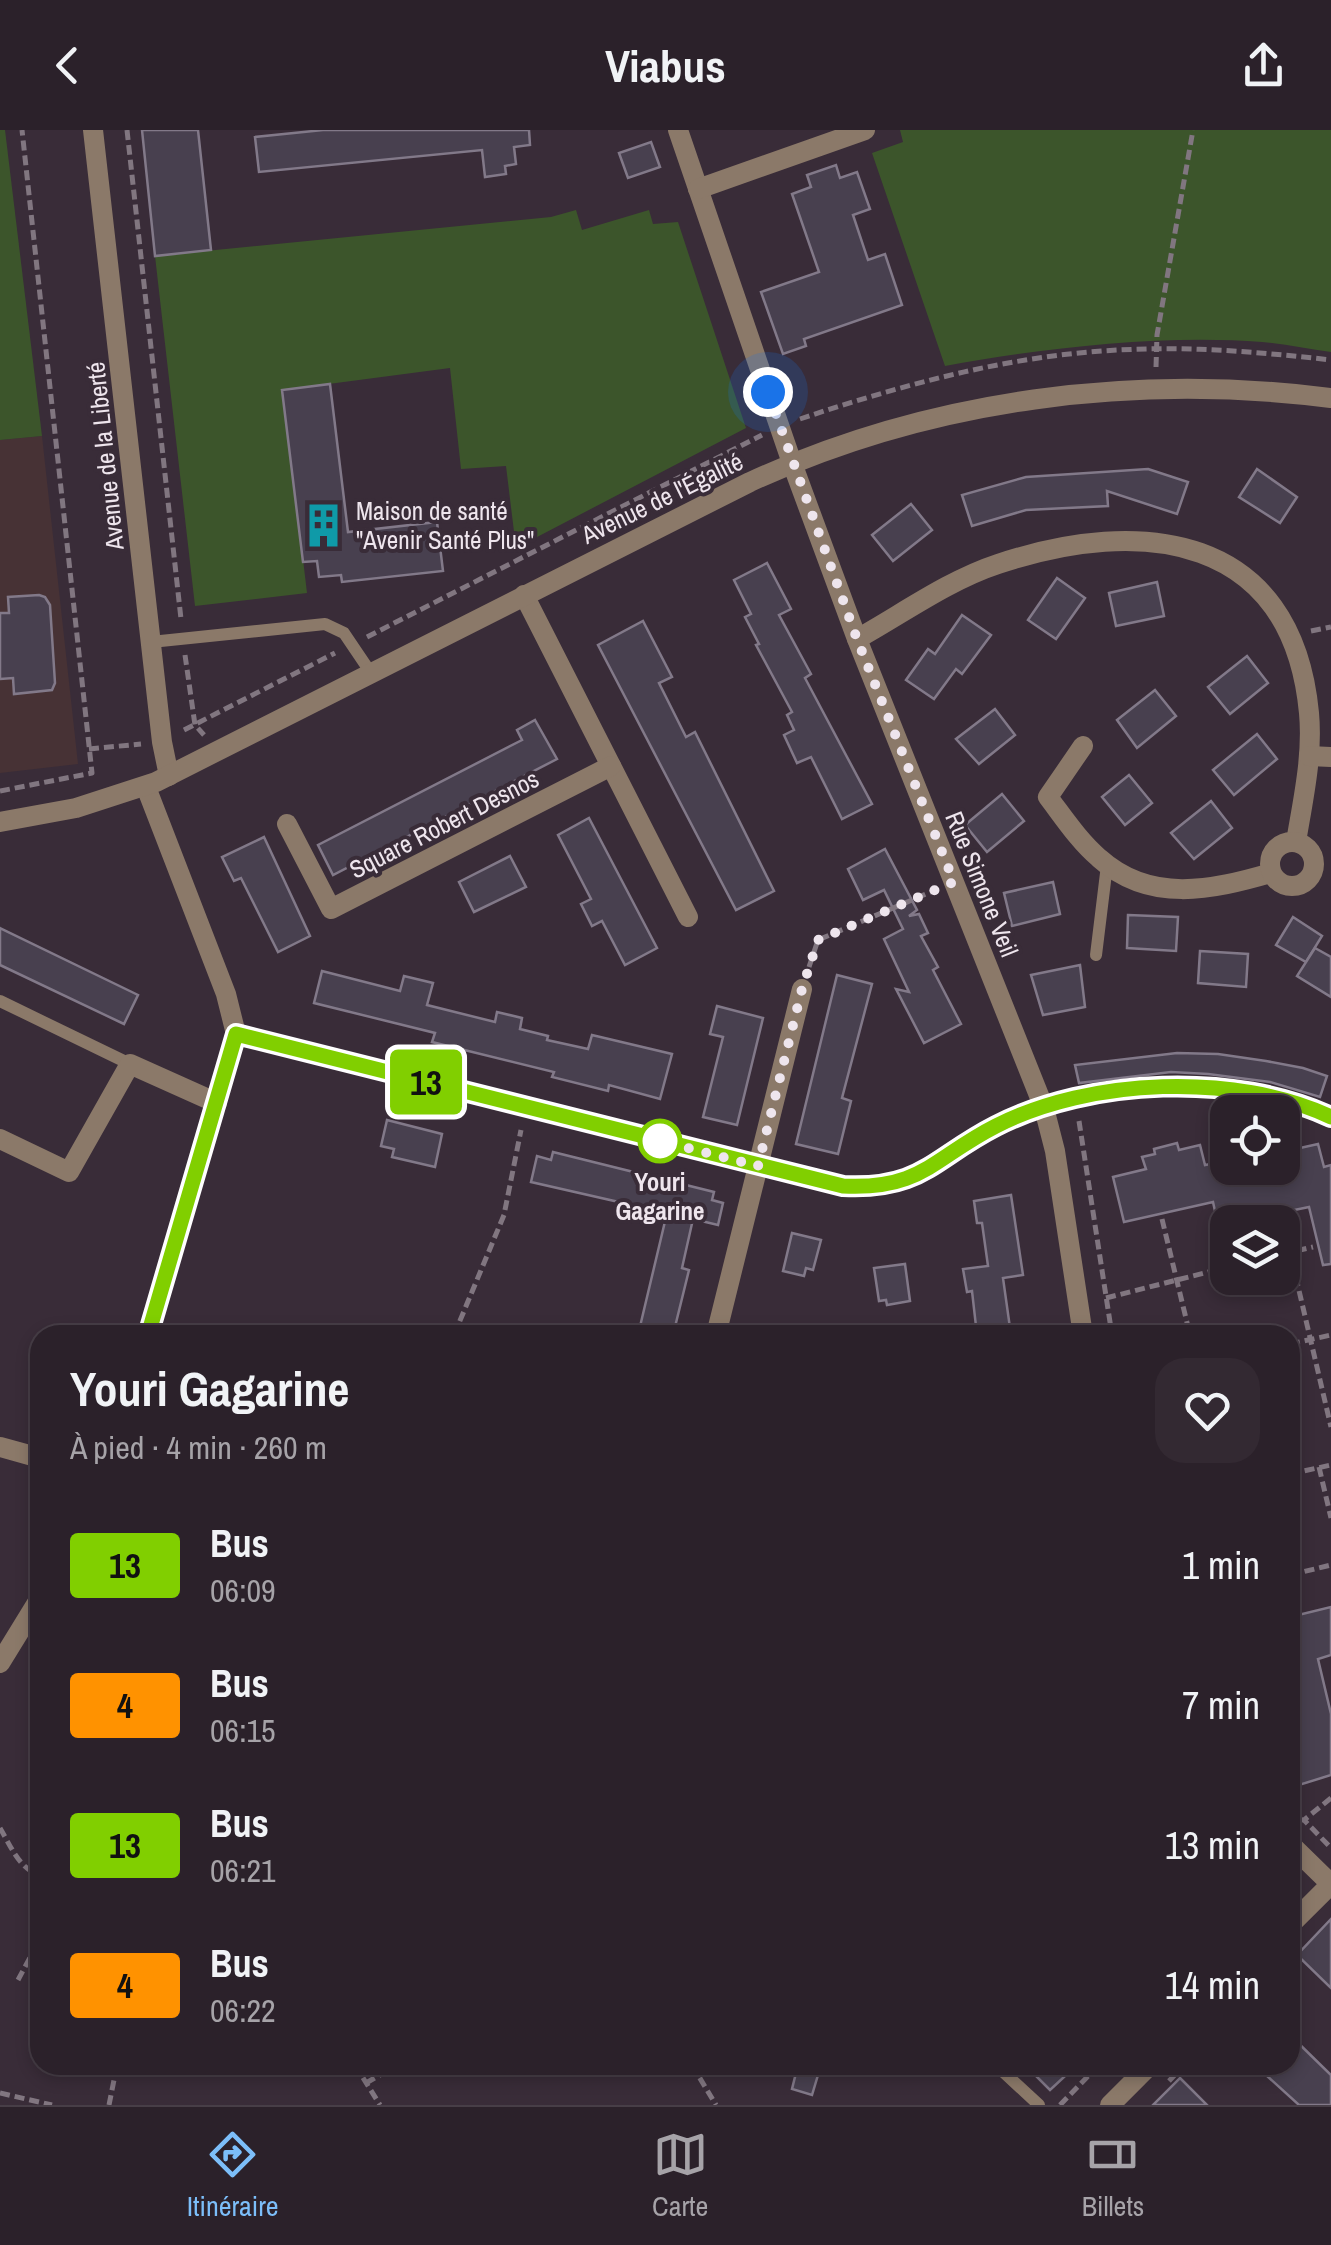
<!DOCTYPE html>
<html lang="fr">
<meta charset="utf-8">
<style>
:root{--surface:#2b212a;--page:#332932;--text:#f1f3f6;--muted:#a6a3a8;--line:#473e47;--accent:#7cbef9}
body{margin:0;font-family:"Archivo Narrow",sans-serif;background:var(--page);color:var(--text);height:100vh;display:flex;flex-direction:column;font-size:38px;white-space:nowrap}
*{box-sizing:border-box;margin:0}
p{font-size:32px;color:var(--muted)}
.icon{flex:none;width:55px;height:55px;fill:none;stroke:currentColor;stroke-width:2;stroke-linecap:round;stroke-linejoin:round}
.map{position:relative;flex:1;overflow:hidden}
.sheet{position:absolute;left:30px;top:1195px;width:1270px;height:750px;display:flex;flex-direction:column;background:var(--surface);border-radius:30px;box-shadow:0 5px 15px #0003,0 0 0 2px var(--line)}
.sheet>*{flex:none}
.badge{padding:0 20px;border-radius:8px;font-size:35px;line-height:65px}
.controls{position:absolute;left:1210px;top:965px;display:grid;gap:20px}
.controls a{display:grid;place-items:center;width:90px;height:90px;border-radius:20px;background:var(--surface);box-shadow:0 5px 15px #0003,0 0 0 2px var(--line);font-size:50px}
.you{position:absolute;width:50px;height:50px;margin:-25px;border:8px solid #fff;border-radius:50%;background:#1a73e8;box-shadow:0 0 0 15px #1a73e833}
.map>.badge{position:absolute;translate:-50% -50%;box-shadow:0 0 0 5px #fff}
.round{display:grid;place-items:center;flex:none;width:105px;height:105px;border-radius:30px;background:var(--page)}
.headline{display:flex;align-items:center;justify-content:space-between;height:170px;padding:0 40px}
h1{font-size:48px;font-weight:700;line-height:75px}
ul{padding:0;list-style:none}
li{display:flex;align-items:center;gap:30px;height:140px;padding:0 40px}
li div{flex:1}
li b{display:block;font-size:38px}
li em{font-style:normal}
li .badge{min-width:110px;font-weight:700;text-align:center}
header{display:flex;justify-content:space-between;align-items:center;height:130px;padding:0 40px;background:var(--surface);font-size:45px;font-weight:700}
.tab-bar{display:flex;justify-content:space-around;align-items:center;height:140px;border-top:2px solid var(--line);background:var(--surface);font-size:28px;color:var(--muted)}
.tab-bar a{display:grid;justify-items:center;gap:5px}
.tab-bar .selected{color:var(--accent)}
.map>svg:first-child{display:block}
.industrial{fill:#473235}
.green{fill:#3c552b}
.building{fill:#48404f;stroke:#827989;stroke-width:2.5}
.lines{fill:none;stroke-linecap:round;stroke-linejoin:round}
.path{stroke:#817680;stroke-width:5;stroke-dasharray:10 5;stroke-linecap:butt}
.service{stroke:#8b7969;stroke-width:12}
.minor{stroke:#8b7969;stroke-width:20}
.line-casing{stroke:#fff;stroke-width:22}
.line{stroke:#81cf00;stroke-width:15}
.walk{stroke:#eee5ed;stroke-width:10;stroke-dasharray:0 18}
.stop-dot{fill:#fff;stroke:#81cf00;stroke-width:5}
.labels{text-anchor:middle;stroke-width:8;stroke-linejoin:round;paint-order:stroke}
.street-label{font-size:25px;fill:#eee5ed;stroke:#392c38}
.poi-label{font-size:25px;fill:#eee5ed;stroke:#392c38;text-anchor:start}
.stop-label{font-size:25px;font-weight:bold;fill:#eee5ed;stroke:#392c38}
</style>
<header><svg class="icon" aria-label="back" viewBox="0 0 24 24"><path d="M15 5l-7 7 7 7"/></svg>Viabus<svg class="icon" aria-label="share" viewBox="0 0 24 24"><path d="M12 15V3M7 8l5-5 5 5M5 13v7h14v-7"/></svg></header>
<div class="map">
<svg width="1331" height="1975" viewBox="0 0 1331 1975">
<rect width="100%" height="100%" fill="#392c38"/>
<!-- industrial -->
<polygon class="industrial" points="42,306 78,634 0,643 0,310"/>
<!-- green -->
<g class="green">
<polygon points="0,0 5,0 42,306 0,310"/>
<path d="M900,0h431v222c-23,-3 -46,-8 -69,-10 -98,-8 -220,6 -317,24l-73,-213 31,-11z"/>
<polygon points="576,80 582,100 649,80 653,94 678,92 746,298 516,418 506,336 461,339 450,238 283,260 307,463 195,476 155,126 551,87"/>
</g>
<!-- building -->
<g class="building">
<polygon points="142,0 198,0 211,120 155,126"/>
<polygon points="323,0 529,0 530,15 514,17 516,34 505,36 506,44 485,47 482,20 259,42 255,7"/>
<polygon points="651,12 660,37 628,48 619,23"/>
<polygon points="836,35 840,48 857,42 870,79 853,85 868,130 885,124 902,175 804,209 806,216 783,224 761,162 819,142 792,64 811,57 807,45"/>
<polygon points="330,254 348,402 437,392 443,441 342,452 341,445 319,447 317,431 303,432 282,260"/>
<polygon points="1148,339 1188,352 1177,384 1107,361 1108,376 1026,380 972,396 962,365 1026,347"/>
<polygon points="1257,339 1297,367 1280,393 1239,367"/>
<polygon points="911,374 932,400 893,431 872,405"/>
<polygon points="767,433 791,479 779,485 811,544 805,548 872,674 842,689 811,627 797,633 784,605 794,600 787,585 792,582 756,515 759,514 745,487 751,484 734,450"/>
<polygon points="1057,448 1085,468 1056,509 1028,490"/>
<polygon points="1157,452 1164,486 1116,496 1109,463"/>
<polygon points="39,465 45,467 50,475 55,553 52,560 14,564 13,548 0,549 0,483 9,483 8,467"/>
<polygon points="962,485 991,505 962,544 956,539 934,569 906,550 928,519 935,524"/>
<polygon points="643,491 672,547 659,553 686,607 695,602 774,761 736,780 598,515"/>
<polygon points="1247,526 1268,553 1230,584 1208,557"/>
<polygon points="1155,560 1176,586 1137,618 1117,590"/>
<polygon points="995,579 1015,605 979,634 956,609"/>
<polygon points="535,590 557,629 333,745 318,715 522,610 517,600"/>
<polygon points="1257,604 1277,629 1234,665 1213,640"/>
<polygon points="1129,645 1152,673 1125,695 1102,667"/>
<polygon points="1002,664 1024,691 987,722 965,695"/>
<polygon points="1211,671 1232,698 1194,729 1171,703"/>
<polygon points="589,688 657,818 625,835 602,791 592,796 581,774 591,769 558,705"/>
<polygon points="264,707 310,806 278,822 241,748 234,751 222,727"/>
<polygon points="885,719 917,780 909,786 919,784 928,803 921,806 938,837 933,840 961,894 924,913 896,859 909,862 884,809 903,799 884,760 863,770 848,739"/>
<polygon points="510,726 526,757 474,782 459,752"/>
<polygon points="1053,752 1060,784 1012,796 1004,763"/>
<polygon points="1128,785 1178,787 1176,821 1127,818"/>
<polygon points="1293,787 1322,806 1306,832 1276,815"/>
<polygon points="0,798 138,865 124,894 0,835"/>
<polygon points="1315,818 1331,827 1331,867 1297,846"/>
<polygon points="1200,821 1248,824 1246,857 1198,853"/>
<polygon points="1080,835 1085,877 1043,885 1031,845"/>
<polygon points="322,841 400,861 404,846 433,853 427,875 495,892 497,882 522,888 520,899 548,906 547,910 588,919 592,905 672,924 660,969 609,955 608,961 552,947 554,942 432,912 435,903 314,873"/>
<polygon points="837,845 872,854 842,968 851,971 838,1024 796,1014"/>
<polygon points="717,876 763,888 737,995 703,987 723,907 710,904"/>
<polygon points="1177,923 1218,924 1266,931 1303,938 1327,946 1320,967 1270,952 1208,944 1171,942 1079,953 1075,935"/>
<polygon points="387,990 442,1004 435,1037 392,1027 394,1019 381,1016"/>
<polygon points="1177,1013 1179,1020 1200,1015 1205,1035 1227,1031 1228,1038 1282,1038 1282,1022 1318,1014 1324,1037 1331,1035 1331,1134 1323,1135 1309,1077 1265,1086 1262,1077 1240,1082 1238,1076 1215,1081 1213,1072 1124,1092 1113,1047 1146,1039 1142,1027 1155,1024 1154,1019"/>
<polygon points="553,1022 714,1062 712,1070 723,1073 718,1095 693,1089 682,1138 689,1140 673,1205 638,1205 667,1083 531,1052 537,1026 551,1030"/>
<polygon points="1011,1065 1023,1145 1003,1148 1011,1205 977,1205 972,1161 967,1162 963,1139 988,1136 982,1093 977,1093 974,1071"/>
<polygon points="792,1103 821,1110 813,1140 806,1138 804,1146 783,1141"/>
<polygon points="905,1134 910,1171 887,1175 886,1170 879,1171 874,1138"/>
<polygon points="1331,1477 1331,1525 1318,1529 1331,1584 1331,1645 1299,1655 1297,1648 1290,1650 1290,1535 1294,1534 1290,1487"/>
<polygon points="1331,1789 1331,1858 1297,1825"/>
<polygon points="1290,1905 1331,1945 1331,1975 1299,1975 1255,1935 1290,1935"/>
<polygon points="798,1935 821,1935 812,1965 792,1959"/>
<polygon points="1025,1935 1077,1935 1050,1960"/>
<polygon points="1180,1948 1207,1975 1153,1975"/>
</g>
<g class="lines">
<!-- path -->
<g class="path">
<polyline points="127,0 181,489"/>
<polyline points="1156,237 1157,205 1193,0"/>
<path d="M800,289c102,-34 210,-64 319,-69 71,-4 141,2 212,10"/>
<polyline points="1311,501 1331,497"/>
<polyline points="367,507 762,305"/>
<polyline points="185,525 195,595 204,605"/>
<polyline points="184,600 335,523"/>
<polyline points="89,619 141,614"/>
<polyline points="0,661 92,643 22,0"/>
<polyline points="809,837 818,810 933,761"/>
<polyline points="1079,991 1112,1205"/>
<polyline points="1282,1088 1331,1297"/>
<polyline points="1162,1089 1190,1205"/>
<polyline points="1282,1124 1313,1117"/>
<polyline points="1106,1168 1228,1137"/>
<polyline points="454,1205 504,1085 521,1000"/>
<polyline points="1290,1214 1331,1205"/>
<polyline points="1319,1337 1331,1388"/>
<polyline points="1290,1344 1331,1335"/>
<polyline points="1290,1445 1331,1435"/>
<polyline points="1331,1668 1304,1690 1331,1718"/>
<polyline points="1290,1676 1303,1692"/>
<path d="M0,1698c10,17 20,42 40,47"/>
<polyline points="18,1850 40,1809"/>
<polyline points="355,1935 380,1975"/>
<polyline points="692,1935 716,1975"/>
<polyline points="1169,1951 1184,1935"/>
<polyline points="366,1953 397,1935"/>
<polyline points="0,1963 52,1975"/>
<polyline points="109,1975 117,1935"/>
<polyline points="1060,1975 1099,1935"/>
</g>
<!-- service -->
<g class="service">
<polyline points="151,512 325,494 344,503 371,543"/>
<polyline points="1096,825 1107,735"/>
<polyline points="0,871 130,934"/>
<polyline points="996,1935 1039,1975"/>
</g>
<!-- minor -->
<g class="minor">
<polyline points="93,0 162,612 169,646"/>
<polyline points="678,0 792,333 857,509 1044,978 1055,1021 1083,1205"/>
<polyline points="698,59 865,0"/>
<polyline points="524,465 688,787"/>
<path d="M857,509c45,-25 92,-59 141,-75 143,-48 294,-31 311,149 4,43 -6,87 -13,129"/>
<path d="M1083,616l-35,51c16,21 31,44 51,61 51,46 113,32 172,15"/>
<polyline points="1309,626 1331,627"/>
<polyline points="146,657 226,864 236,904 148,1205"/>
<path d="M0,692l76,-14 80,-26 594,-300c180,-83 384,-109 581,-84"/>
<polyline points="287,694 331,779 611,636"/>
<circle cx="1292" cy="734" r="22"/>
<path d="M236,904l607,152c79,4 90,-28 153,-60 94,-48 239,-54 335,-9"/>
<polyline points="0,1009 69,1042 130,934 217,973"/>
<polyline points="716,1205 802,859"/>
<polyline points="0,1317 40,1328"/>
<polyline points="0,1533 40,1468"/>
<polyline points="1290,1714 1331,1754 1290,1795"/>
<polyline points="1110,1975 1150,1935"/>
</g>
</g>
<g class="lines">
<defs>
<path id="line" d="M148,1205l88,-301 607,152c79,4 90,-28 153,-60 94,-48 239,-54 335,-9"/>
</defs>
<!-- line casing -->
<use href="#line" class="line-casing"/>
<!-- line -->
<use href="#line" class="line"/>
<!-- walk -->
<polyline class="walk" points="660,1011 657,1010 758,1036 802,859 818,810 954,752 857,509 768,262"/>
</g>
<!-- icons -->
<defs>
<symbol id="building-bare" viewBox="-9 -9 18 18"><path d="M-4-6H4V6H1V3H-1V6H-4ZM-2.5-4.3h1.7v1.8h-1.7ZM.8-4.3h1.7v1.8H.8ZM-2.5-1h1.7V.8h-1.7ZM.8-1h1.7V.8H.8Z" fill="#0f9aa8" stroke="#392c38" stroke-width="2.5" paint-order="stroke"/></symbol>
</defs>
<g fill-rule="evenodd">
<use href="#building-bare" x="292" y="364" width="63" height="63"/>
</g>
<!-- markers -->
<circle class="stop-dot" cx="660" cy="1011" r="20"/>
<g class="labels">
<!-- street labels -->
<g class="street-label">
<text transform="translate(105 326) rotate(-96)" y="9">Avenue de la Liberté</text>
<text transform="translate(662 368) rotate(-26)" y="9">Avenue de l'Égalité</text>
<text transform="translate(444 694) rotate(-27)" y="9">Square Robert Desnos</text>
<text transform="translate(982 754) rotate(68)" y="9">Rue Simone Veil</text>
</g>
<!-- poi labels -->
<g class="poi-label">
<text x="356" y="390">Maison de santé<tspan x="356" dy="29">"Avenir Santé Plus"</tspan></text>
</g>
<!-- stop labels -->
<g class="stop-label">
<text x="660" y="1061">Youri<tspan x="660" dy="29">Gagarine</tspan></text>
</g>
</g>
</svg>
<div class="controls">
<a><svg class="icon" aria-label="locate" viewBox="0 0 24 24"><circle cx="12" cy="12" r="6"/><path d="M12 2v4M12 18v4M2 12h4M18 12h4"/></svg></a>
<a><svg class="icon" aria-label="layers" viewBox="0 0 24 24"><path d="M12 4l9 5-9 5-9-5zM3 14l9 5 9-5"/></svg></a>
</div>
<div class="you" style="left:768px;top:262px"></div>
<b class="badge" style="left:426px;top:952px;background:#81cf00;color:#111">13</b>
<section class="sheet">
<div class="headline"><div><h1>Youri Gagarine</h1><p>À pied · 4 min · 260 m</p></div><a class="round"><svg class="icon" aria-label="heart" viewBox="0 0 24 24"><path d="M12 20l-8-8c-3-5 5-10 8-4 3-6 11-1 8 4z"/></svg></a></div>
<ul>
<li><span class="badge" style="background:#81cf00;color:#111">13</span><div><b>Bus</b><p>06:09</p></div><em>1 min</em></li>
<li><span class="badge" style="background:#ff9200;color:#111">4</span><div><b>Bus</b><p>06:15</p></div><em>7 min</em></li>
<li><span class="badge" style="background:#81cf00;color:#111">13</span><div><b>Bus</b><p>06:21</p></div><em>13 min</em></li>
<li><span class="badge" style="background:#ff9200;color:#111">4</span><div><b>Bus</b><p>06:22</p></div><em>14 min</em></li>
</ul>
</section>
</div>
<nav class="tab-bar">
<a class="selected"><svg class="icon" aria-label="directions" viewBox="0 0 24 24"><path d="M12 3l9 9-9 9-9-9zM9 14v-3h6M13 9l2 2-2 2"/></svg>Itinéraire</a>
<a><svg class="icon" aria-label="map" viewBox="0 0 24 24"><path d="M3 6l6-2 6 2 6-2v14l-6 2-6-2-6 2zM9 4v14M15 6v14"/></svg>Carte</a>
<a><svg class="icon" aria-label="tickets" viewBox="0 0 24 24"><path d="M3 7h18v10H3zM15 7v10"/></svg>Billets</a>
</nav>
